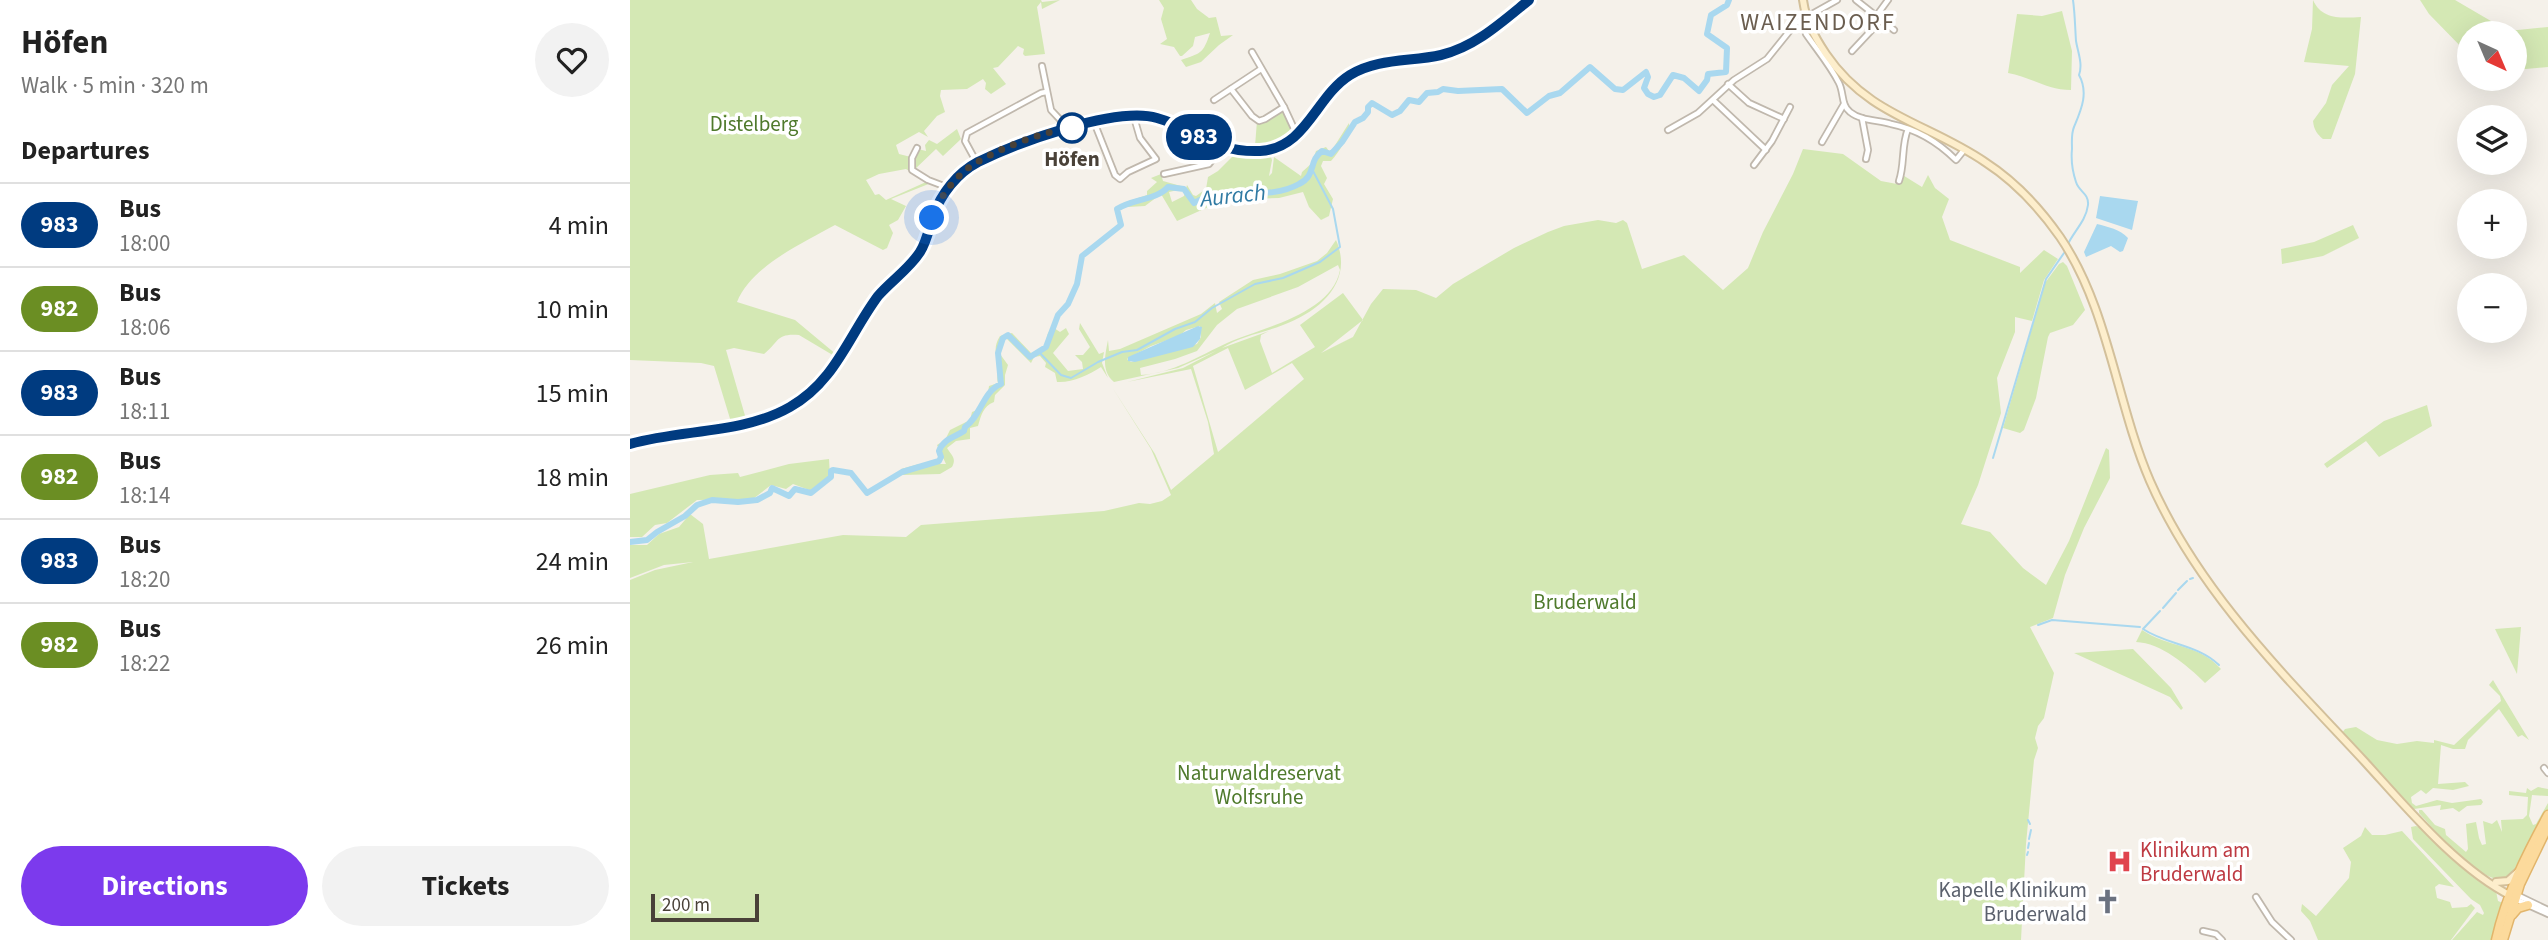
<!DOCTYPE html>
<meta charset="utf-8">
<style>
:root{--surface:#fff;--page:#f2f2f2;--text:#222;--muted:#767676;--line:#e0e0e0;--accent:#7c3aed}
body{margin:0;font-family:"Source Sans 3",sans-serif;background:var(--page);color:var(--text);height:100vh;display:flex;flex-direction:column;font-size:26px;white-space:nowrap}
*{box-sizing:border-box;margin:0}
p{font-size:23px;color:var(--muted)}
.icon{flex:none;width:38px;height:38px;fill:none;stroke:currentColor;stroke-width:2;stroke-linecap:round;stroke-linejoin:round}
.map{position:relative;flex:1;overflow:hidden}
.sheet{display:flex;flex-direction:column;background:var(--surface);width:630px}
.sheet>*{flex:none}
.badge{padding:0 14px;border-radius:23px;font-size:24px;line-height:46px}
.needle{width:46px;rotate:136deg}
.fabs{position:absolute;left:1827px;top:21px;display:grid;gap:14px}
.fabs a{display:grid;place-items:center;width:70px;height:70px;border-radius:50%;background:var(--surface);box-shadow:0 7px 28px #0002;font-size:35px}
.scale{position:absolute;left:21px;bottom:18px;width:108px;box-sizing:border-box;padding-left:7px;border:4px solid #494138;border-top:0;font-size:19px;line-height:24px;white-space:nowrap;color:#494138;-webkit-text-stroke:5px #fff;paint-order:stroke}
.you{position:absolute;width:35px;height:35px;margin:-18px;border:5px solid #fff;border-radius:50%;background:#1a73e8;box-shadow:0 0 0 10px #1a73e833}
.map>.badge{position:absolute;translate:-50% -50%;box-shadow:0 0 0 4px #fff}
h2{padding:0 21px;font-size:26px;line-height:63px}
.round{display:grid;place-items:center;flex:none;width:74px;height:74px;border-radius:37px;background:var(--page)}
.summary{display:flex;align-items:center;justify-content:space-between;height:119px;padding:0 21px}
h1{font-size:33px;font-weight:700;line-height:52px}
.cta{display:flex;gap:14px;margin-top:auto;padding:14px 21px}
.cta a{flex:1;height:80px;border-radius:42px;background:var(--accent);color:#fff;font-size:28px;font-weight:700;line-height:80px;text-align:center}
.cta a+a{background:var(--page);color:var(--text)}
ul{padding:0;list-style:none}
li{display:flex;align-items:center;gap:21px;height:84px;padding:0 21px;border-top:2px solid var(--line)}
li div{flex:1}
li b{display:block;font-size:26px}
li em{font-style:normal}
li .badge{min-width:77px;font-weight:700;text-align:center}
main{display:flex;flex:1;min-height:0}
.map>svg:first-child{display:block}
.green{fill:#d4e8b4;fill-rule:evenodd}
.water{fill:#a9d8ef}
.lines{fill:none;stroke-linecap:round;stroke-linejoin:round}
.stream{stroke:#a9d8ef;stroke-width:2}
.river{stroke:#a9d8ef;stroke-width:6}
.minor-casing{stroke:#c0b8ad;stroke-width:8}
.tertiary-casing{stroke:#c0b8ad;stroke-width:9}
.secondary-casing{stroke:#d3c09b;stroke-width:10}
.primary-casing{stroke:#e2b56b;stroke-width:11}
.minor{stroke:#fff;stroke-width:4.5}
.tertiary{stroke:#fff;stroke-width:5}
.secondary{stroke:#fdeecc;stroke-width:6}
.primary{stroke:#fcda9c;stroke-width:8}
.line-casing{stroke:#fff;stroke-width:16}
.line{stroke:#003b80;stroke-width:10}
.walk{stroke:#494138;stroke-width:7;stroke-dasharray:0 12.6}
.stop-dot{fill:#fff;stroke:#003b80;stroke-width:3.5}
.labels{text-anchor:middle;stroke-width:7;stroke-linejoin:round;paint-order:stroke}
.park-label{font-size:21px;fill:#4f7a2c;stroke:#fff}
.stop-label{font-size:21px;font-weight:bold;fill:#494138;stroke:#fff}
.health-label{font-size:21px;fill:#be3a42;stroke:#fff;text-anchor:start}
.worship-label{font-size:21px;fill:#5b616d;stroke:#fff;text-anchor:end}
.water-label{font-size:23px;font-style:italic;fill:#307aa3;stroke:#fff}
.quarter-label{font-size:24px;letter-spacing:2px;fill:#6b5e50;stroke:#fff}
</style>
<main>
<section class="sheet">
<div class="summary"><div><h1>Höfen</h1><p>Walk · 5 min · 320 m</p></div><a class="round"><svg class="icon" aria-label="heart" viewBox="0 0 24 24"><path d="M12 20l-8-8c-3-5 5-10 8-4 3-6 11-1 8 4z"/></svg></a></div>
<h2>Departures</h2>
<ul>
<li><span class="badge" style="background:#003b80;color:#fff">983</span><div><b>Bus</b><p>18:00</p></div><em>4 min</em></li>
<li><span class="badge" style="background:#6b8e23;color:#fff">982</span><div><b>Bus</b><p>18:06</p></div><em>10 min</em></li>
<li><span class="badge" style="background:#003b80;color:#fff">983</span><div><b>Bus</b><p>18:11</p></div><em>15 min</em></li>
<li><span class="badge" style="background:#6b8e23;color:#fff">982</span><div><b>Bus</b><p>18:14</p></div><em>18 min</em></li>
<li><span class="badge" style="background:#003b80;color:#fff">983</span><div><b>Bus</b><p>18:20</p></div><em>24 min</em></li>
<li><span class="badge" style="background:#6b8e23;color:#fff">982</span><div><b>Bus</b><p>18:22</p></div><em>26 min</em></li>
</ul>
<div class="cta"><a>Directions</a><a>Tickets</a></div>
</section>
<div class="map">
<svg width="1918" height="940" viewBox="0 0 1918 940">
<rect width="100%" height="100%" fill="#f5f1ea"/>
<!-- green -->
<g class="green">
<path d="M0,0h411l1,2 18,-2 -18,9 -1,-7 -4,5 8,47 -20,2 -2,-2 1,-5 -6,-3 -20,21 -5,1 13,16 -15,10 -6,-5 1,-6 -3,-4 -16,10 -26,1 -1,6 5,16 -8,4 -13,15 4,6 -9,-5 -23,13 3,9 12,3 -2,9 3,5 34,17 -11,19 9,-19 -13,-5 -40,16 15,7 -8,14 -9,5 4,8 -6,15 -4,2 -48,-25c-32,18 -84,41 -98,77l58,18 42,35 -1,2 -37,-22c-23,-2 -20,7 -35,19l-30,-6 -8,2 20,69 -15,3 -17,-56 -13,-3 -71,-3zM276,169l20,13 -40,18 -7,-6 -4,1 -9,-15 13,-6z"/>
<path d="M529,0h32l6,9 12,9 7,-1 5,19 12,-1 -14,10 -18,17 -15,5 -5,-7c20,-7 22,-6 29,-27l-15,4 -2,9 -11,10h-2l-6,-9 -14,-3 7,-5 -6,-20 3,-11z"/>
<path d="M1683,0c9,20 28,18 48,17l-6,57 -24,65h-8c-6,-5 -9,-9 -10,-18l13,-18 6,-18 17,-19 -45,-4 8,-33z"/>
<polygon points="1790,0 1825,0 1878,31 1918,27 1918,67 1885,70 1885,33 1839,33 1839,55 1799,14"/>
<path d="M1432,11l10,40 -1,39c-24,0 -40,-13 -63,-17l9,-59 25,2z"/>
<polygon points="650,112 655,113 663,132 662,136 642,145 625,146 627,121"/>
<path d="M719,123c1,12 -9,28 -18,38h-8l-2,5 6,12 -3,6 9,15 -4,17 -8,4 -12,-13 -6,-15 -24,6 -55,2 -47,21 -16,-27 -16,12 -17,1 -2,-5 21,-7v-4l10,-9 -6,-4 10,-4 2,7 18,5 -3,4 -9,2 3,10 12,-6 3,-11 6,10 3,1 10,-7 2,-12 10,-6 17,-17 36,3 1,3 -3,16 3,-3 2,-16 27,19 1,-4 10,-9 4,-12 10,-4 3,4 3,-1z"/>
<polygon points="327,129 331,139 313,156 306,149 284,170 282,161 288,149 296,151 295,145 299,140 307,144"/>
<path d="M1173,149l40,5 38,27 16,3 4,-10 21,13 6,-12 7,13 14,11 -7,18 8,23 70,27v6l24,-23 14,9 -14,21 -12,41 -17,-4v15l-18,46 4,35 -23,72 -17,39 29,8 33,36 23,17 23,-44 37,-93 3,2 1,28 -26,50 -19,47 -12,43 -23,9 24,46 -10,45 -6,8 -3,12 3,10 -4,12 -8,84 -5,96h-1391v-360l25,-10 38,-8 -29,3 -34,13v-33h17l12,-11 20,-7 11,-13 13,10 6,35 134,-24 63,2 15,-12 183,-14 35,-8 11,1 12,-3 9,-6 -20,-46 -39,-62 43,67 16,36 43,-36 -6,-32 -17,-53 -64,13 56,-14 33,-17 -38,17 -64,14c-13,-11 -9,-26 -6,-42l1,11 11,-2 81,-35 14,-11 2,10 5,-4 -3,-7 34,-22 27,-6 37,-13 10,-8 9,-13c18,41 -15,71 -53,85 -20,8 -43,11 -61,23l47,-17 -8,4 -1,6 12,32 43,-26 -15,-22 43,-32 20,27 -42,33 32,-16 18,-33 12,-15 33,1 20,8 17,-14 61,-36 34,-16 16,-6 34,-6 18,3 7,-3 4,3 15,46 42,-14 39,35 25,-22 15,-36 30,-58zM708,265l2,5c-8,44 -79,58 -113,73 -28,13 -54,30 -86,32l-1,-7 35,-9 22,-8 20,-26 20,-16 61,-22zM570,326l1,11 -4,7 -66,18 -4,-3 24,-13 28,-10 7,-6zM598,348l17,42 47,-27 12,16 -86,73 -25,-86z"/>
<polygon points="1723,225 1729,238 1693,256 1652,264 1651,249 1684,242"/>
<polygon points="1433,262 1437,266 1455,310 1443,325 1420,333 1418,337 1406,398 1394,430 1390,433 1373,428 1415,283 1429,264"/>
<path d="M450,323l19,31 5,-2 -2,11 6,15 -7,-11c-12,8 -29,16 -44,15l-2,-9 -10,-6 1,-4 -6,-7 -6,1 -3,6 -25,-25 -4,5 -2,11 8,11 -3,10v10l-10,10 -1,7c-11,4 -13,14 -16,24l-8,2v11l-14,2 -9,7c4,7 10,10 5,19l-12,7 -37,1 -2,-6 18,-5h27l-9,-19 8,-5 5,-10 20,-10 2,-8c11,-3 16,-16 17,-26l9,-3c-2,-7 1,-11 0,-18 -2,-11 -5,-18 2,-29l12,-3 20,21 15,-10c-1,-6 0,-14 7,-16l6,4 6,-4 3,6 -16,19 15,18 15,-2 -1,-7 -7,-7h8l7,-8 -11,-18z"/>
<polygon points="1797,405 1802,426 1749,457 1736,441 1697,468 1694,464 1754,421"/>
<polygon points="199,459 200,477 186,486 182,491 163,484 156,489 141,485 123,499 67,500 37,523 25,525 12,537 0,537 0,494 80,475 108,473 110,477 159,464"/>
<polygon points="1891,627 1887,674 1865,629"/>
<path d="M1512,630c26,18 56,13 79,39l-16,14c-18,-18 -44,-40 -69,-41z"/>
<polygon points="1503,649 1541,688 1553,708 1551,710 1540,697 1444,653"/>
<polygon points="1863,680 1899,740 1892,735 1888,737 1869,709 1838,740 1835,749 1823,749 1811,745 1808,784 1835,782 1839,786 1823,790 1803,788 1796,794 1791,790 1781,797 1782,803 1786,806 1807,800 1822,803 1851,799 1853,802 1851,805 1837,806 1829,812 1823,808 1810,810 1811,805 1784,809 1712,733 1715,729 1726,727 1747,740 1767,744 1787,741 1804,743 1804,740 1824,745 1871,701 1870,696 1859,685"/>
<path d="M1908,787l10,2v7l-16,-1 -3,21 4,9 3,-1 12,-21v8l-40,69c-27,5 -72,-48 -89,-67v-3h3l13,15 10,4 1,6 20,17 2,-3 -2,-25 10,-2 3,16 3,7 4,-1 -3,-23 9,3 5,-4 5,12 -1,-12 22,-1 4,-4 1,-18 -19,-2v-4l17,2 1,-5 4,3z"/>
<polygon points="1786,826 1791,828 1835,870 1866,891 1868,901 1873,903 1864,940 1822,940 1847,912 1853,915 1854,913 1850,905 1841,899 1783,839 1781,827"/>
<polygon points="1735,827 1742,835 1755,835 1772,831 1824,887 1809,884 1805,887 1807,898 1820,902 1822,908 1837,907 1841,904 1845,908 1821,940 1688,940 1680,921 1671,911 1672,904 1686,916 1719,878 1721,862 1713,848 1731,836"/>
</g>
<!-- water -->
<g class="water">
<polygon points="1470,196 1508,201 1502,230 1466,218"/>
<path d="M1467,224c11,3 23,5 31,14l-5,13 -3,1 -9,-6 -25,11 -2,-5z"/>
<polygon points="568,326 572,327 570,339 563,347 505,362 498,361 498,357"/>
</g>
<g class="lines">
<!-- stream -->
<g class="stream">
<path d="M1438,244c6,-13 18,-23 20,-39 1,-12 -9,-13 -12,-23 -3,-9 -5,-23 -4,-33 0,-7 -1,-15 2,-22 7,-17 15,-34 5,-52 4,-11 -1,-22 -3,-34 -1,-14 -1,-27 -3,-41"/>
<polyline points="409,352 431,375 441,378 468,362 492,352 507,350 545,329 565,322 582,308 625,284 653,278 690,262 710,247 703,209 683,171"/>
<polyline points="1363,458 1416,279 1434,253"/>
<polyline points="1560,579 1563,578"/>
<polyline points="1548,590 1557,581"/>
<polyline points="1533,608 1546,593"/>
<path d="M1530,611l-17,18c24,16 54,15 76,36"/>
<polyline points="1408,625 1422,620 1510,627"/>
<polyline points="1398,820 1400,824"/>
<polyline points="1399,839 1401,830"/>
<polyline points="1398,848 1399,843"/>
<polyline points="1397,855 1398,852"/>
</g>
<!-- river -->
<path class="river" d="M0,542l17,-2 10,-8 28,-16 12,-11 15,-5 26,2 19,-2 13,-7 2,-5 17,8 6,-7 16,4 20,-16v-6l2,-1 18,3 16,20 35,-21 37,-11 2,-4 -2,-6c4,-12 16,-14 25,-20l1,-4c16,-11 18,-36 36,-43l-3,-31 5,-15 5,-3 22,22 16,-10 12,-32 10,-11 9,-20 5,-28 39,-31 -4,-16c14,-10 40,-9 51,-22l16,2 10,14c33,-20 71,0 105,-19 18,-9 9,-23 23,-33l9,3 11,-12 13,-20 8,-4 5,-6v-5l4,-4 20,12 8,-4 9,-11 10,2 8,-9 11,-1 5,-3 15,2 44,-2 25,24 22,-17 11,-3 30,-26 25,22 8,1 23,-18 2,5 -4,11 4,6 6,3 6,-2 13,-20 11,3 15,13 8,-11 1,-6 18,-2 1,-24 -20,-14 4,-19 16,-10 2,-5"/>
<defs>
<g id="minor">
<polyline points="1226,0 1264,30"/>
<polyline points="1247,15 1258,0"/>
<path d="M1179,26l-4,4 1,4c11,16 24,31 33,49 5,10 2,22 11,29 11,9 28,8 41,12 25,5 48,19 65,36l8,-10"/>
<polyline points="1222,51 1252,19"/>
<polyline points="622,52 654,107 667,135"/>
<polyline points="412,66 421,110 438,128"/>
<polyline points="1098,84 1119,103 1154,119"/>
<polyline points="601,89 622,116 629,121 635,119 654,107"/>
<polyline points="584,100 631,69"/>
<polyline points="1083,100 1136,150"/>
<polyline points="1232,118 1238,150 1236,159"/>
<polyline points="464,122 485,175 490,179 498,172 526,159 510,138 503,114"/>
<polyline points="1038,130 1068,113 1104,80 1137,59 1166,23 1207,0"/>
<polyline points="1192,142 1214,104"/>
<polyline points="287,148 282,158 282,170 298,180 319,188"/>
<polyline points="347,163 335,141 337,133 411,93 416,92"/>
<polyline points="1124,165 1142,141 1160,107"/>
<polyline points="534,174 579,164 592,147"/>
<path d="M1269,181c6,-17 2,-35 9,-52"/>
<polyline points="1914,768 1918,773"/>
<polyline points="1887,895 1918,910"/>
<polyline points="1626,897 1642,922 1661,940"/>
<polyline points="1885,899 1918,914"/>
<polyline points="1573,931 1586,934 1592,940"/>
</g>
<path id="tertiary" d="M0,444c70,-20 146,-9 198,-69 18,-21 29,-47 44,-70 13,-20 35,-33 48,-53 7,-11 9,-24 13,-36 8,-22 24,-43 45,-54 43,-21 138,-58 184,-43 38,13 54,34 98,32 47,-3 56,-54 90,-76 28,-17 60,-13 91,-20 34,-8 61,-33 88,-55"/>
<g id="secondary">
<path d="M1173,0c3,21 11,36 23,54 42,62 102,69 159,108 31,20 54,45 75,75 49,72 56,165 90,244 48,110 135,195 215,281 42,46 92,107 148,135"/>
<polyline points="1866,882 1878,881 1888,872"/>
</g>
<g id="primary">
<polyline points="1882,915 1888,908 1898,905"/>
<path d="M1866,940c10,-45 30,-85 52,-125"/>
<polyline points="1873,940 1890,884 1918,826"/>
</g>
</defs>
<!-- minor casing -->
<use href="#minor" class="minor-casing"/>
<!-- tertiary casing -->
<use href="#tertiary" class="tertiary-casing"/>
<!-- secondary casing -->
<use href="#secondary" class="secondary-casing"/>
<!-- primary casing -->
<use href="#primary" class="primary-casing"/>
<!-- minor -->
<use href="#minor" class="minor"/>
<!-- tertiary -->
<use href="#tertiary" class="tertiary"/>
<!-- secondary -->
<use href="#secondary" class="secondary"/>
<!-- primary -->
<use href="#primary" class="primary"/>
</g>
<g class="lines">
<defs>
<path id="line" d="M0,444c52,-15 113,-10 160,-37 45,-25 59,-72 88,-111 13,-15 31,-27 42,-44 7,-11 9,-24 13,-36 8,-22 24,-43 45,-54 39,-19 137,-56 179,-44 40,11 56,35 103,33 47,-3 55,-54 90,-76 28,-17 60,-13 91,-20 34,-8 61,-33 88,-55"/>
</defs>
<!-- line casing -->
<use href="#line" class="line-casing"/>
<!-- line -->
<use href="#line" class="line"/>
<!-- walk -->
<path class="walk" d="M302,218c7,-19 19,-36 35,-49 23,-18 80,-39 105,-41"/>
</g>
<!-- icons -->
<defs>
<symbol id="hospital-bare" viewBox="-9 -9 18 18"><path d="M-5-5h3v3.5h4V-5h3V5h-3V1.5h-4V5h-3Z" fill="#e0444e" stroke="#fff" stroke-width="2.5" paint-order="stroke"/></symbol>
<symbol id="church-bare" viewBox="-9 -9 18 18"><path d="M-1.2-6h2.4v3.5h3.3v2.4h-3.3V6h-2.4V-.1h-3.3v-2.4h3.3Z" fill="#6b7280" stroke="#fff" stroke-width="2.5" paint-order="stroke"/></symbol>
</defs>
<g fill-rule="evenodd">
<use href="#hospital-bare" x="1472" y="844" width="35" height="35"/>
<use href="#church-bare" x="1460" y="884" width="35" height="35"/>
</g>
<!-- markers -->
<circle class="stop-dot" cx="442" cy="128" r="14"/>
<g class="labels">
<!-- park labels -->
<g class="park-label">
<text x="124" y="131">Distelberg</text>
<text x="955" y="609">Bruderwald</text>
<text x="629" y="780">Naturwaldreservat<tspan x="629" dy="24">Wolfsruhe</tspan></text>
</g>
<!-- stop labels -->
<g class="stop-label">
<text x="442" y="166">Höfen</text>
</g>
<!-- health labels -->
<g class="health-label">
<text x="1510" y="857">Klinikum am<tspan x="1510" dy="24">Bruderwald</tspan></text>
</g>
<!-- worship labels -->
<g class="worship-label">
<text x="1457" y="897">Kapelle Klinikum<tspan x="1457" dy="24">Bruderwald</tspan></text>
</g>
<!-- water labels -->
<g class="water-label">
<text transform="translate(603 195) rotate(-6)" y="8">Aurach</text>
</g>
<!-- quarter labels -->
<g class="quarter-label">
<text x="1188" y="30">WAIZENDORF</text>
</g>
</g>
</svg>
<div class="fabs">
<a><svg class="needle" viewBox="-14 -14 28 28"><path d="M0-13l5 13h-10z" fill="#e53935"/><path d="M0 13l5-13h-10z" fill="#767676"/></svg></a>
<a><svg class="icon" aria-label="layers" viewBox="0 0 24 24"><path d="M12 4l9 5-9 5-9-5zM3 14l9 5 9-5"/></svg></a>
<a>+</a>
<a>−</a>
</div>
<div class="scale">200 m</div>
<div class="you" style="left:302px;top:218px"></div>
<b class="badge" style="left:569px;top:137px;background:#003b80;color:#fff">983</b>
</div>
</main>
